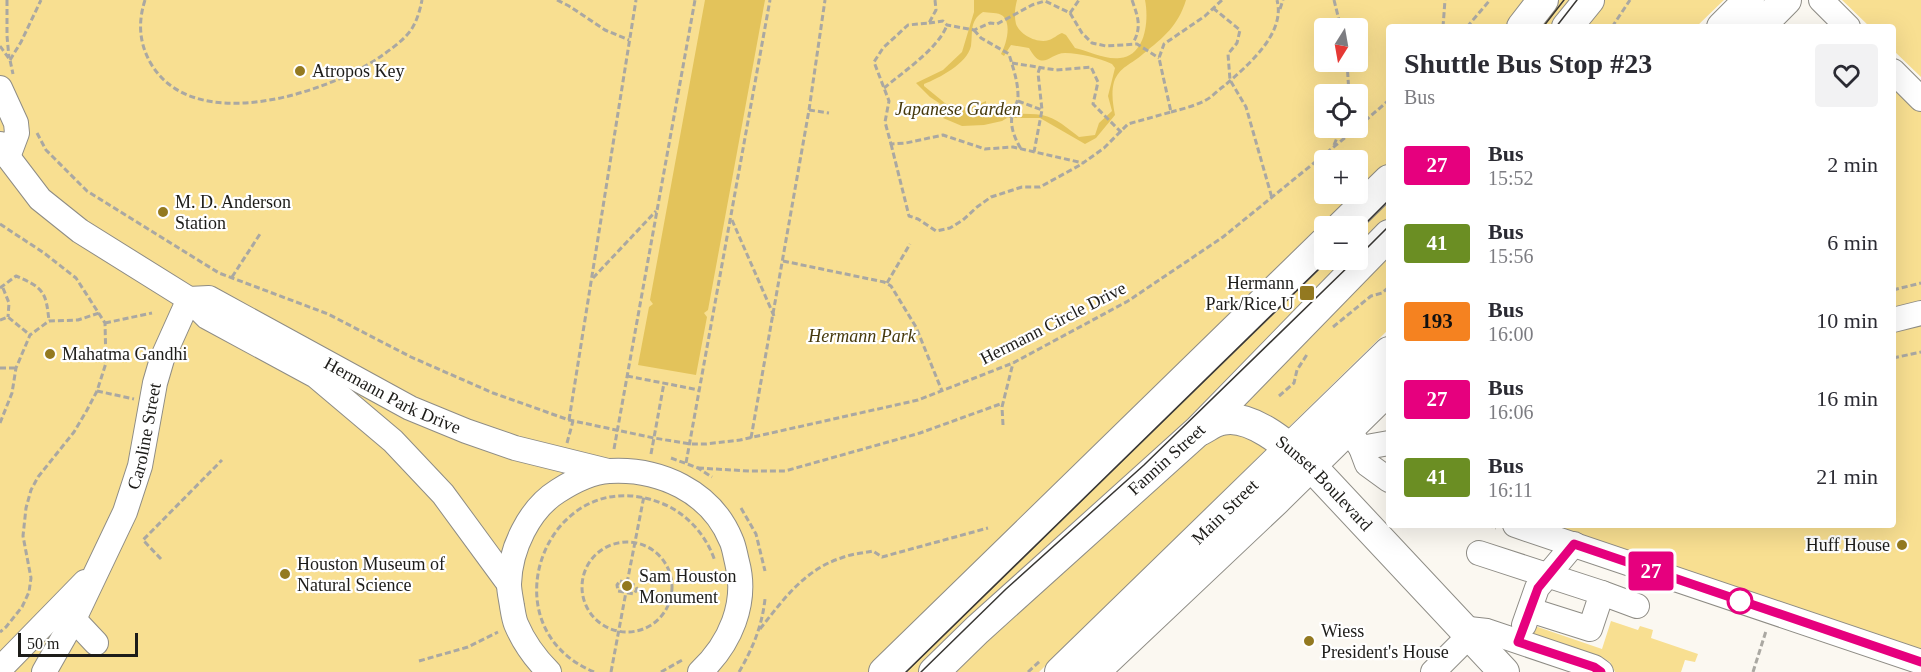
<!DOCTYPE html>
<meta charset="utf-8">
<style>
:root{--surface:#fff;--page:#f2f2f3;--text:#2b2b33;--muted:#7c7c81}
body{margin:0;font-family:"Times New Roman",serif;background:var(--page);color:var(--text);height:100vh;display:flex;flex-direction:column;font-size:22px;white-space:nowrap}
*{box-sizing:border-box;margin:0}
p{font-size:20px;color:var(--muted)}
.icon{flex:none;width:33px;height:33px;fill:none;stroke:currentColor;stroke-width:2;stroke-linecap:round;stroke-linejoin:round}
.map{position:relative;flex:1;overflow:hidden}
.sheet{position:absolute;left:1386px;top:24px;width:510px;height:504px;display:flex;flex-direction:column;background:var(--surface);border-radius:6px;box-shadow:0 6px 24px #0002}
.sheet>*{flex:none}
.badge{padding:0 12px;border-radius:4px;font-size:21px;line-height:39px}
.needle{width:39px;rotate:191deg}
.controls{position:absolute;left:1314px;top:18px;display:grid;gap:12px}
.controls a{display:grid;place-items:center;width:54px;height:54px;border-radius:6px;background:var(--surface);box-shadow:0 6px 24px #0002;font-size:30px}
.scale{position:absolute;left:18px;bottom:15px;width:120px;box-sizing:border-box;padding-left:6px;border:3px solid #1d1c19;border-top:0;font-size:16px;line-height:21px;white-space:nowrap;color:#1d1c19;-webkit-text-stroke:4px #fff;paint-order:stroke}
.map>.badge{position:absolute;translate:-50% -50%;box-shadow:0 0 0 3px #fff}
.round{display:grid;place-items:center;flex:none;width:63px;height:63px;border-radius:6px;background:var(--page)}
.overview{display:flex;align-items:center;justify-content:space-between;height:102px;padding:0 18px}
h1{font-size:28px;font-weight:800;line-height:45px}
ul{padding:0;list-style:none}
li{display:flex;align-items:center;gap:18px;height:78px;padding:0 18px}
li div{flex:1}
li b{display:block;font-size:22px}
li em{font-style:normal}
li .badge{min-width:66px;font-weight:700;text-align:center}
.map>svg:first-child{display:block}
.green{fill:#f8df91;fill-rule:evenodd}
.water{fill:#e3c35b;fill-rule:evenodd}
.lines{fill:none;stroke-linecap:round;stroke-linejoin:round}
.minor-casing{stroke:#8e8c85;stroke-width:26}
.major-casing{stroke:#8e8c85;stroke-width:32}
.path{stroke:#aaa8a2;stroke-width:3;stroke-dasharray:6 3;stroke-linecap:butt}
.minor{stroke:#fff;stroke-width:24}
.major{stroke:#fff;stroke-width:30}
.tram{stroke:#393734;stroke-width:1.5}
.line-casing{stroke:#fff;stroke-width:14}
.line{stroke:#e6007e;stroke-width:9}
.poi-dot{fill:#937920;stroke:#fff;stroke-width:2}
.stop-dot{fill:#fff;stroke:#e6007e;stroke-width:3}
.labels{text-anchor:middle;stroke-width:4.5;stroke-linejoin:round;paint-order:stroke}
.poi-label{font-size:18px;fill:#1d1c19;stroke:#fff;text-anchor:start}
.park-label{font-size:18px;font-style:italic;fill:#46390c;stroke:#fff}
.street-label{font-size:18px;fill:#1d1c19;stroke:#fff}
</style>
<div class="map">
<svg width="1921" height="672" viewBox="0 0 1921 672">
<rect width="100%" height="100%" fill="#fbf8f1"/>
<!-- green -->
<g class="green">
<path d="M0,0h1724l-28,27h-307v302l-350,343h-1039zM1324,28h34v34h-34zM1324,94h34v34h-34zM1324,160h34v34h-34zM1324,226h34v34h-34z"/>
<polygon points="1842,0 1921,0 1921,77 1893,50 1893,27 1870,27"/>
<polygon points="1893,80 1921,108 1921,304 1893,310"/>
<polygon points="1921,321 1921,655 1546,525 1893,525 1893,329"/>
<polygon points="1611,621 1638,630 1640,626 1653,630 1651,638 1698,654 1695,662 1685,660 1681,672 1615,672 1610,662 1603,658 1530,633 1532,625 1602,649"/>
</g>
<!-- water -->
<g class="water">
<polygon points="705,0 765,0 708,310 704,313 707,317 696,375 638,365 649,307 653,304 650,300"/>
<path d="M974,0h43c-2,8 -3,15 -1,24 4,11 22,20 33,16 4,-1 8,-5 13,-7l4,2 9,13c14,3 30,12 45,10 26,-3 29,-38 25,-58h41c-8,26 -22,37 -43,54 -11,10 -24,13 -29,28 -3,11 -1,22 1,33l-19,23 -11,6 -45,-26h-33l-5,3 -18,4 -22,1 -19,-8 -1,-13 -12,-8 -14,-14 27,-13 19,-18 12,-40zM983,12c6,1 15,0 20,4 9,9 3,29 -2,38l3,2 7,-11 18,3c14,25 20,5 36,5 15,0 34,5 47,11l3,4 -7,28 4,15 -13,12 -4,12 -16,2c-12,-9 -22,-19 -37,-22 -17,-3 -42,3 -56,-10v-4l-13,6 -22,1 -27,-22v-2c15,-6 43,-20 47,-38 2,-13 -2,-25 12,-34z"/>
</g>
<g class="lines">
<defs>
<g id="minor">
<polyline points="1821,0 1848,27"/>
<polyline points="1893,71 1921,99"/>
<polyline points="0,88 16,123 17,133 8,157"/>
<polyline points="0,144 8,157 40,199 80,231 189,299 207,317 316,376 393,441 443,494 509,584"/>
<path id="s1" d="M189,299l20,-1 201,110 56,23 49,17 93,23"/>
<polyline points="1893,320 1921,313"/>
<polyline points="1348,429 1361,448 1367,464 1389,480"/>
<polyline points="1361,448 1389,443"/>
<polyline points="1515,525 1921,662"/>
<polyline points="1479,553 1602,593 1590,629 1530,610"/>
<polyline points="1602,593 1637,606"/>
<polyline points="65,610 96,643"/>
<polyline points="1524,625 1537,588 1574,544"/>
<polyline points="1460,628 1487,631 1594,667 1601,672"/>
<polyline points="0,669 85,582"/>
<path id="s2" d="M44,672l30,-53 51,-107 15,-46 15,-83 7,-24 27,-60"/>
<path d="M549,672c-14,-14 -25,-29 -33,-48 -2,-5 -3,-12 -4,-18 -1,-7 -3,-15 -3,-22 1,-35 20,-75 49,-93 14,-9 34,-19 51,-20 50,-3 102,20 122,69 3,6 4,14 6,22 11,41 -7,82 -37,110"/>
<polyline points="1433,672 1469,636"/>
</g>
<g id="major">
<polyline points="1522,27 1543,0"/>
<polyline points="1567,27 1589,0"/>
<polyline points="1722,27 1749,0"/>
<polyline points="1759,27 1786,0"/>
<polyline points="1342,226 1389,180"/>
<path id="s3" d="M1201,430c6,-3 14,-9 21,-10 30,-7 68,28 89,46l193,206"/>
<polyline points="884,672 1324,243"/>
<path id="s4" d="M934,672l43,-42 221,-199 191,-196"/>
<path id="s5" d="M1060,672l329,-320"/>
<polyline points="1094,672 1276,500 1389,389"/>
</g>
</defs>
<!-- minor casing -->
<use href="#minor" class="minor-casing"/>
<!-- major casing -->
<use href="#major" class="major-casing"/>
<!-- path -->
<g class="path">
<polyline points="7,0 7,36 9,58"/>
<path d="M145,0c-7,22 -6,42 5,62 42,75 175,32 230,-5 11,-8 23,-16 31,-27 6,-9 9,-20 11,-30"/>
<polyline points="557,0 569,6 605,30 629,40"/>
<polyline points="935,0 936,10 929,23 908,25 883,48 874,62 889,101 885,122 891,144 906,143 943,135 985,149 1013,147 1083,163 1104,148 1128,124 1171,112 1159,58 1164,44 1205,16 1222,0"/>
<path d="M1132,0c6,17 10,27 1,43"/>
<polyline points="1334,0 1341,28"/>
<polyline points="1213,8 1240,30 1237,43 1228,54 1230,80 1246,107 1272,198"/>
<polyline points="1280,9 1283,0"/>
<polyline points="1070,13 1079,0"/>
<polyline points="929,23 943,21 947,25 974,30 990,23 997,24 1032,5 1045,1 1070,13 1082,33 1092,43 1106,46 1137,44 1159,58"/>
<polyline points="1443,27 1445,0"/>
<polyline points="1467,27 1490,0"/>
<polyline points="1612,27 1630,0"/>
<path d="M974,30l7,8 28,16c4,14 9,27 9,42 0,5 -2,8 -4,13 -6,14 0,28 7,40"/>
<polyline points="0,46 10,60 13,74"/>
<polyline points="10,60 21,42 41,0"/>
<polyline points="1347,62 1349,94"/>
<polyline points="1012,63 1056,70 1091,67 1098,82 1093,104 1122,133"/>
<polyline points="1040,67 1038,73 1042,110"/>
<path d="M884,88c19,-16 55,-40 63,-63"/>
<polyline points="1018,101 1042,110 1034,152"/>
<polyline points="809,110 829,113"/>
<path d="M1171,112c11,-3 24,-6 35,-12 6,-3 12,-10 18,-14 23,-20 62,-52 53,-86"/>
<polyline points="1358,127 1389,100"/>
<polyline points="37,133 46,150 87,191 219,273 328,314 411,357 493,393 569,420 654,438 690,444 706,444 740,440 918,400 1013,363 1128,301 1223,237 1357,128"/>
<polyline points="891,144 909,216 918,219 936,231 950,228 963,220 977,207 991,197 1022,187 1040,187 1082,164"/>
<polyline points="1334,145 1341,128"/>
<polyline points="732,220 774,316"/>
<polyline points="0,224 44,253 76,278 105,323 106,363 97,391 87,410 74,432 38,477 31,490 26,508 23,536 31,578 29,592 22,607 6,627 0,632"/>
<polyline points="783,261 884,282 891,286 916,327 942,391"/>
<polyline points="232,277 260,234"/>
<polyline points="593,278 656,211"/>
<polyline points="887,283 910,244"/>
<path d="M0,288l16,-12c28,12 30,16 33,45"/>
<polyline points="3,288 9,303 8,317"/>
<polyline points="1893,290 1921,283"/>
<polyline points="0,320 8,317 30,335"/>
<polyline points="105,323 152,313"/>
<polyline points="1333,327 1371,296 1382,293 1389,287"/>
<polyline points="1893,358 1921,352"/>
<polyline points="0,368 16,368"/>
<polyline points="627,376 699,390"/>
<polyline points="97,391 134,399"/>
<polyline points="1279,396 1294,383 1297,370 1308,353"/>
<polyline points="569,420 636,0"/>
<polyline points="0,423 12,393 16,368 30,335 49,321 78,320 99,313"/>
<polyline points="1003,425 1002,407 1013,363"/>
<polyline points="751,438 809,110 825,0"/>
<polyline points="567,443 573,421"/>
<polyline points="614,449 695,0"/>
<polyline points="651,454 664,383"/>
<polyline points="671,458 698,468 712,477"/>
<polyline points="686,463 770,0"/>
<polyline points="698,468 749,471 785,471 920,433 1003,403"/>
<polyline points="741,508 756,534 765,571"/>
<polyline points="1487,525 1496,528"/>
<circle cx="627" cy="587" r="45"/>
<polyline points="161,559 143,540 222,460"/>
<polygon points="620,581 635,585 637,589 634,594 618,591 617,585"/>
<polyline points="627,583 644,496"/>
<path d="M760,629c23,-29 44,-59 81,-71 10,-4 22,-5 32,-7l9,6 106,-29"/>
<polyline points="419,661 468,647 498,632"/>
<path d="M594,672c-112,-47 -44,-213 67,-169 26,10 45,32 54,58"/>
<polyline points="611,672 626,592"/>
<polyline points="661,672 684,659"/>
<path d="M739,672c14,-24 23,-46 26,-73"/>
<polyline points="1028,672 1040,661"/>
<polyline points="1753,672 1766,631"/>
</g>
<!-- minor -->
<use href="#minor" class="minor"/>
<!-- major -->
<use href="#major" class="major"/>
<!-- tram -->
<g class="tram">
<polyline points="1543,27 1564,0"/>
<polyline points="1556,27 1577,0"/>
<polyline points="1358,231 1389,200"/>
<polyline points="1358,257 1389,226"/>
<polyline points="906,672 1328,260"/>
<polyline points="921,672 1006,589 1144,465 1355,260"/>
</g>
</g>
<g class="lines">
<defs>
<polyline id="line" points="1601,672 1594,667 1518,642 1538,588 1574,544 1921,662"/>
</defs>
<!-- line casing -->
<use href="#line" class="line-casing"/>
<!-- line -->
<use href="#line" class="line"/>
</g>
<!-- markers -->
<g class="poi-dot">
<circle cx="300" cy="71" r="6"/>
<circle cx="163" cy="212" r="6"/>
<rect x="1299" y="285" width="16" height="16" rx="3"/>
<circle cx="50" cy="354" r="6"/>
<circle cx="1902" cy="545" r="6"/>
<circle cx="285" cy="574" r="6"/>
<circle cx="627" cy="586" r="6"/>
<circle cx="1309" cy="641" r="6"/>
</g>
<circle class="stop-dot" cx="1740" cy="601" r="12"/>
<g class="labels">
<!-- poi labels -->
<g class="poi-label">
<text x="312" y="77">Atropos Key</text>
<text x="175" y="208">M. D. Anderson<tspan x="175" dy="21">Station</tspan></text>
<text x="1294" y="289" text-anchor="end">Hermann<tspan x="1294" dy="21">Park/Rice U</tspan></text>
<text x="62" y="360">Mahatma Gandhi</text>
<text x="1890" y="551" text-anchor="end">Huff House</text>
<text x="297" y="570">Houston Museum of<tspan x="297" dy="21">Natural Science</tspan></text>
<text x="639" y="582">Sam Houston<tspan x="639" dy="21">Monument</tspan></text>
<text x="1321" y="637">Wiess<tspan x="1321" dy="21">President's House</tspan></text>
</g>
<!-- park labels -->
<g class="park-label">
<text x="958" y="115">Japanese Garden</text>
<text x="862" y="342">Hermann Park</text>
</g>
<!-- street labels -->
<g class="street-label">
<text transform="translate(1053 323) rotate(-27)" y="6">Hermann Circle Drive</text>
<text dy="6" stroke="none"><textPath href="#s1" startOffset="228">Hermann Park Drive</textPath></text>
<text dy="6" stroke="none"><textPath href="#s2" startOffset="258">Caroline Street</textPath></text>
<text dy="6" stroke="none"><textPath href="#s4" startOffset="315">Fannin Street</textPath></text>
<text dy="6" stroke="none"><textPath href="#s3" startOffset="148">Sunset Boulevard</textPath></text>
<text dy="6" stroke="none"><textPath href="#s5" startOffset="230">Main Street</textPath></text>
</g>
</g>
</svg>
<div class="controls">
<a><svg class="needle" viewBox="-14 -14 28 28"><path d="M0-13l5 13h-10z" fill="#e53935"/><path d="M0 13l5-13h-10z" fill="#7c7c81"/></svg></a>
<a><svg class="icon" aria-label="locate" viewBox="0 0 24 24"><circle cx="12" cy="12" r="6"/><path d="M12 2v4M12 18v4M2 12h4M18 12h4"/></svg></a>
<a>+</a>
<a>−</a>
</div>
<div class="scale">50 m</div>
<b class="badge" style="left:1651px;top:571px;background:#e6007e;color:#fff">27</b>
<section class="sheet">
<div class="overview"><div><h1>Shuttle Bus Stop #23</h1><p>Bus</p></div><a class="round"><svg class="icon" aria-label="heart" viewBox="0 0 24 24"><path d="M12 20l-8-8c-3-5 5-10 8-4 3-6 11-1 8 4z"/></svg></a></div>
<ul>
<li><span class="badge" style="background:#e6007e;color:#fff">27</span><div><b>Bus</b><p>15:52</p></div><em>2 min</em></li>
<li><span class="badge" style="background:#6b8e23;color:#fff">41</span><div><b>Bus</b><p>15:56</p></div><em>6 min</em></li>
<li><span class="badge" style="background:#f58220;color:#111">193</span><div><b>Bus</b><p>16:00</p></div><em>10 min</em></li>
<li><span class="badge" style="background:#e6007e;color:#fff">27</span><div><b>Bus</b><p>16:06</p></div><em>16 min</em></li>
<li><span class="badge" style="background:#6b8e23;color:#fff">41</span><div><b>Bus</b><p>16:11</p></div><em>21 min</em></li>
</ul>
</section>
</div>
